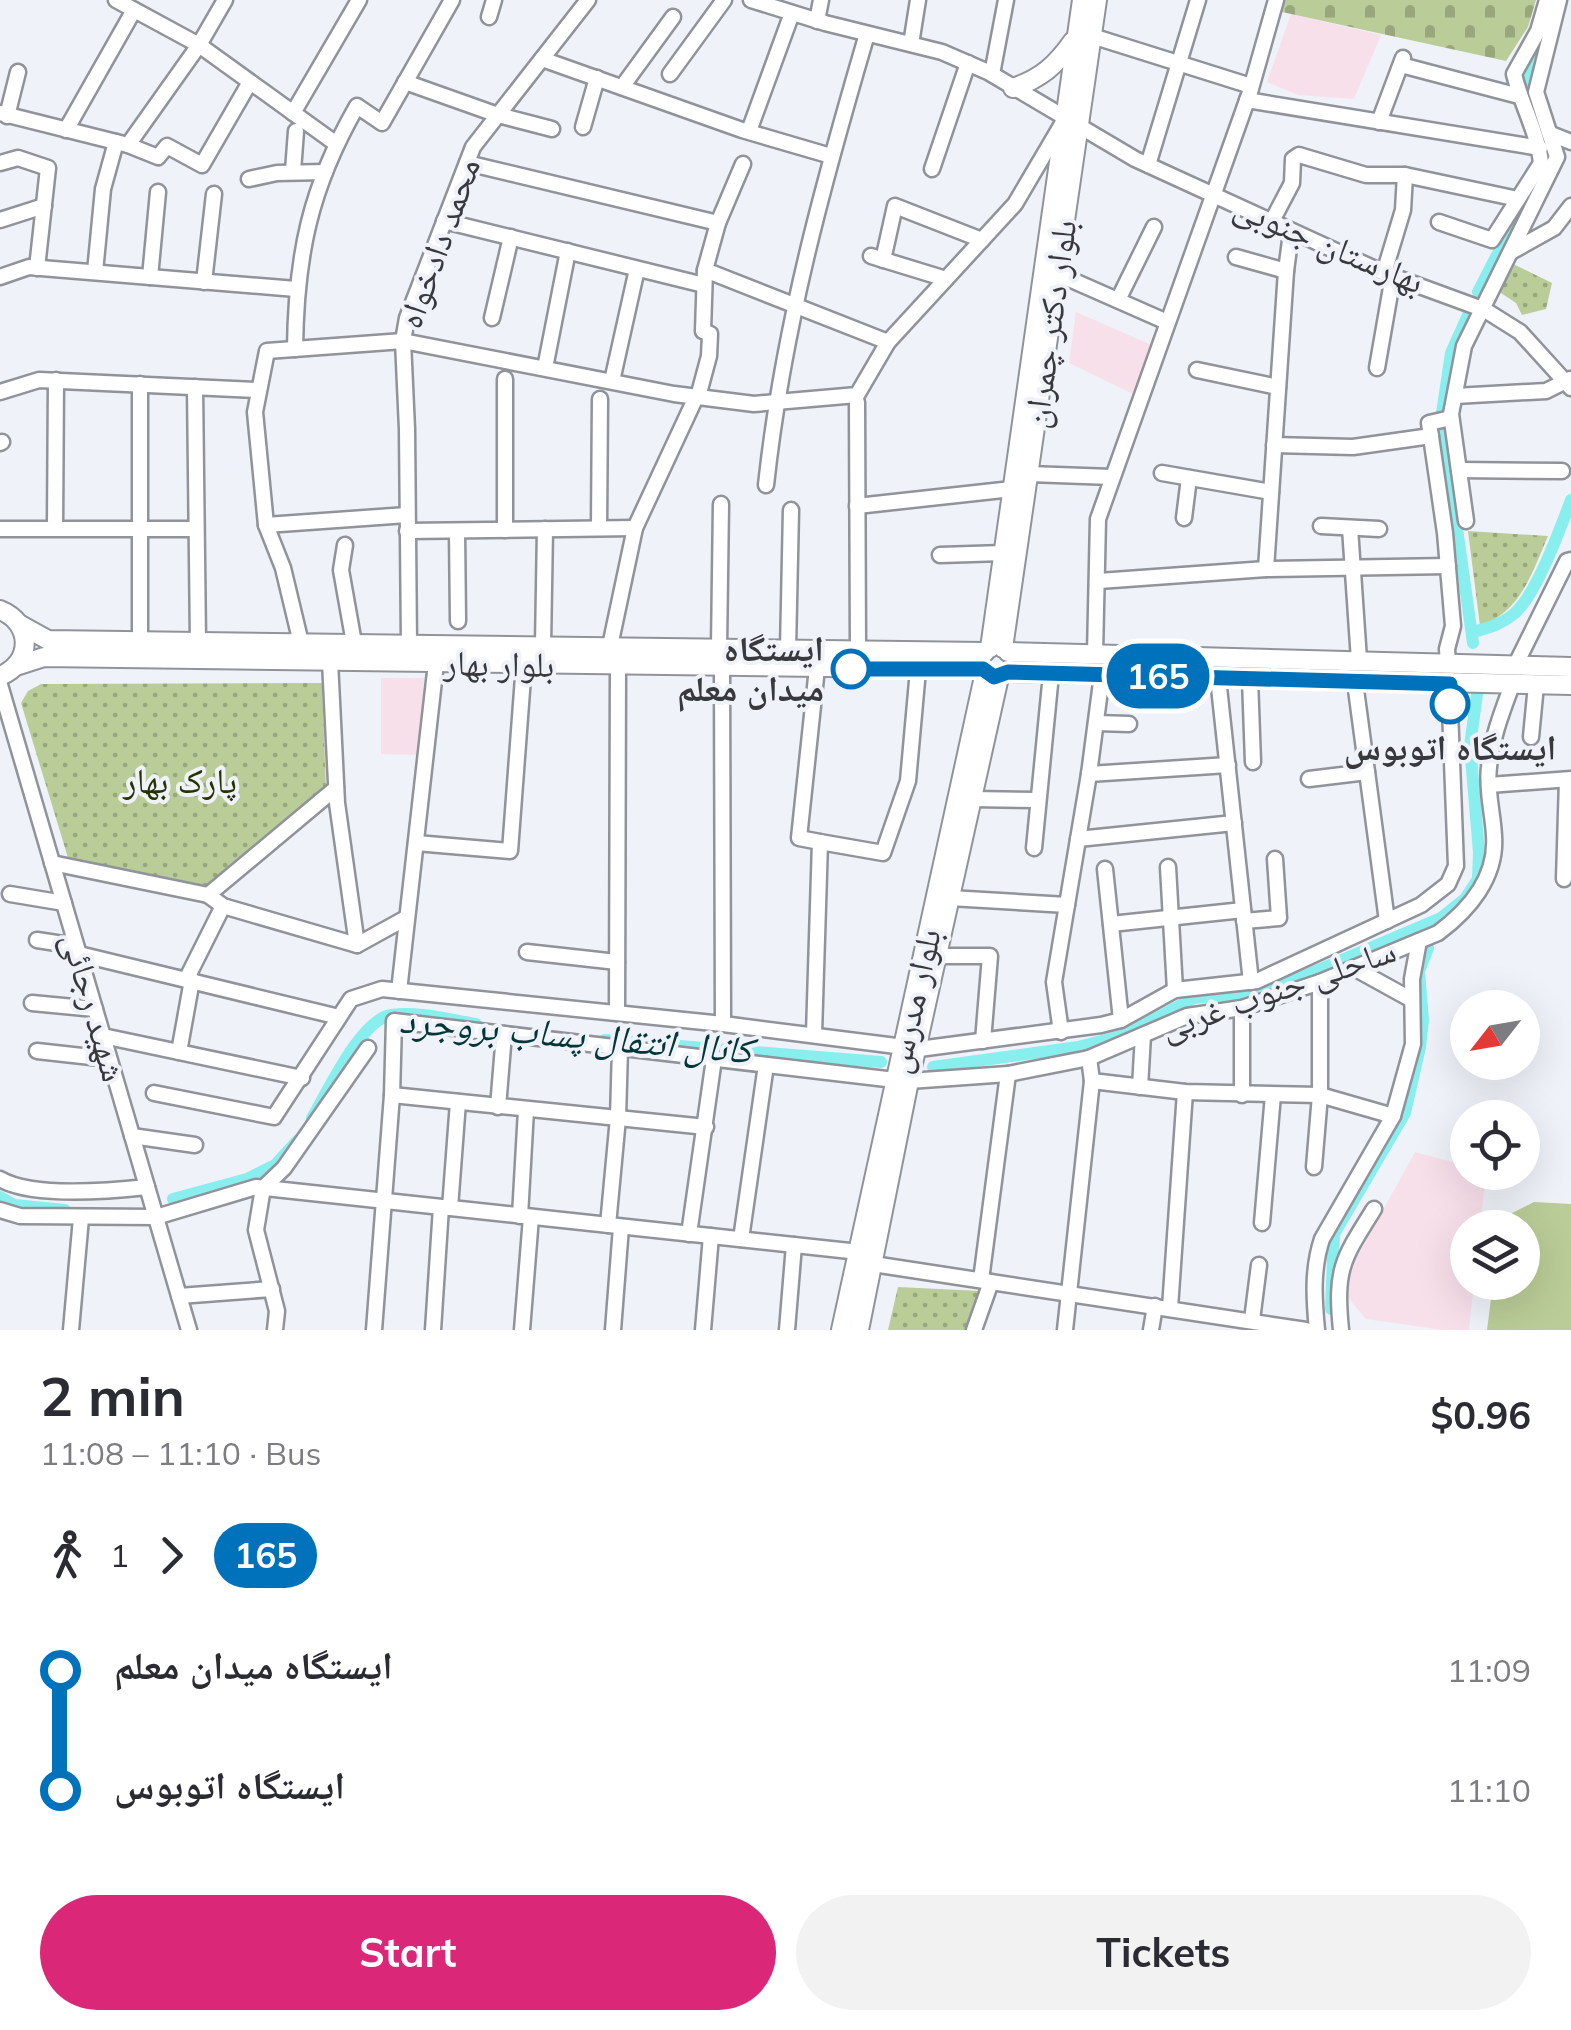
<!DOCTYPE html>
<meta charset="utf-8">
<style>
:root{--surface:#fff;--page:#f2f2f3;--text:#2b2b33;--muted:#7c7c81;--accent:#db2777}
body{margin:0;font-family:Mulish,"Noto Naskh Arabic",sans-serif;background:var(--page);color:var(--text);height:100vh;display:flex;flex-direction:column;font-size:38px;white-space:nowrap}
*{box-sizing:border-box;margin:0}
p{font-size:32px;color:var(--muted)}
.icon{flex:none;width:55px;height:55px;fill:none;stroke:currentColor;stroke-width:2;stroke-linecap:round;stroke-linejoin:round}
.map{position:relative;height:1330px;overflow:hidden}
.panel{display:flex;flex-direction:column;background:var(--surface);flex:1}
.panel>*{flex:none}
.badge{padding:0 20px;border-radius:32px;font-size:35px;line-height:65px}
.needle{width:65px;rotate:239deg}
.fabs{position:absolute;left:1450px;top:990px;display:grid;gap:20px}
.fabs a{display:grid;place-items:center;width:90px;height:90px;border-radius:50%;background:var(--surface);box-shadow:0 10px 40px #0002;font-size:50px}
.map>.badge{position:absolute;translate:-50% -50%;box-shadow:0 0 0 5px #fff}
.legs{display:flex;align-items:center;gap:15px;height:110px;padding:0 40px;font-size:32px}
.legs p{margin-inline-start:auto}
.overview{display:flex;align-items:center;justify-content:space-between;height:170px;padding:0 40px}
h1{font-size:55px;font-weight:700;line-height:75px}
.cta{display:flex;gap:20px;margin-top:auto;padding:20px 40px}
.cta a{flex:1;height:115px;border-radius:60px;background:var(--accent);color:#fff;font-size:40px;font-weight:700;line-height:115px;text-align:center}
.cta a+a{background:var(--page);color:var(--text)}
ul{padding:0 40px;list-style:none}
li{display:flex;align-items:center;gap:35px;height:120px;font-size:38px}
li i{display:grid;place-items:center;width:15px;height:100%;margin:0 12px;background:currentColor}
li i::after{content:'';width:25px;height:25px;margin:-12px;border:8px solid;border-radius:50%;background:var(--surface)}
li p{margin-inline-start:auto}
li:first-child i{background:linear-gradient(#0000 50%,currentColor 0)}
li:last-child i{background:linear-gradient(currentColor 50%,#0000 0)}
.map>svg:first-child{display:block}
.education{fill:#f8e0eb}
.cemetery{fill:url(#cemetery-stones)}
.park{fill:url(#park-dots)}
.garden{fill:#bacc97}
.lines{fill:none;stroke-linecap:round;stroke-linejoin:round}
.canal{stroke:#89eeee;stroke-width:12}
.minor-casing{stroke:#90939a;stroke-width:19}
.major-casing{stroke:#90939a;stroke-width:22}
.minor{stroke:#fff;stroke-width:14}
.major{stroke:#fff;stroke-width:18}
.line-1-casing{stroke:#fff;stroke-width:22}
.line-1{stroke:#0072bc;stroke-width:15}
.stop-1-dot{fill:#fff;stroke:#0072bc;stroke-width:5}
.labels{text-anchor:middle;stroke-width:8;stroke-linejoin:round;paint-order:stroke}
.street-label{font-size:35px;fill:#38393c;stroke:#eff2f9}
.stop-label{font-size:35px;font-weight:bold;fill:#38393c;stroke:#eff2f9;text-anchor:end}
.park-label{font-size:35px;fill:#263300;stroke:#eff2f9}
.water-label{font-size:38px;font-style:italic;fill:#033637;stroke:#eff2f9}
</style>
<div class="map">
<svg width="1571" height="1330" viewBox="0 0 1571 1330">
<defs>
<pattern id="cemetery-stones" width="16" height="16" patternUnits="userSpaceOnUse" patternTransform="scale(2.5)"><rect width="16" height="16" fill="#bacc97"/><path d="M2 7V4a2 2 0 0 1 4 0v3zM10 15v-3a2 2 0 0 1 4 0v3z" fill="#98a77c"/></pattern>
<pattern id="park-dots" width="8" height="8" patternUnits="userSpaceOnUse" patternTransform="scale(2.5)"><rect width="8" height="8" fill="#bacc97"/><path d="M2 2h.1M6 6h.1" fill="none" stroke="#98a77c" stroke-width="1.8" stroke-linecap="round"/></pattern>
</defs>
<rect width="100%" height="100%" fill="#eff2f9"/>
<!-- education -->
<g class="education">
<polygon points="1291,14 1381,35 1354,99 1298,95 1267,82"/>
<polygon points="1076,312 1154,346 1135,395 1069,363"/>
<polygon points="381,678 424,678 419,755 381,754"/>
<polygon points="1415,1152 1467,1166 1468,1172 1486,1173 1480,1227 1468,1228 1468,1282 1474,1283 1469,1330 1443,1330 1366,1319 1340,1288"/>
</g>
<!-- cemetery -->
<polygon class="cemetery" points="1285,0 1536,0 1528,27 1506,61 1282,12"/>
<!-- park -->
<g class="park">
<polygon points="1511,263 1552,283 1546,309 1522,315 1516,303 1498,291"/>
<path d="M1468,531l80,5c-17,39 -27,75 -68,90z"/>
<polygon points="322,683 326,788 206,887 69,861 21,703 28,691 41,684"/>
<polygon points="898,1287 980,1291 966,1330 888,1330"/>
</g>
<!-- garden -->
<polygon class="garden" points="1534,1202 1571,1204 1571,1330 1487,1330 1493,1283 1522,1282 1522,1228 1501,1227 1508,1215"/>
<g class="lines">
<!-- canal -->
<g class="canal">
<path d="M1541,36c-7,18 -16,42 -11,62 5,21 19,41 15,63"/>
<polyline points="1478,292 1532,187"/>
<polyline points="1442,413 1451,353 1469,313"/>
<polyline points="1443,428 1473,643"/>
<path d="M1472,632c17,-4 30,-8 43,-19 22,-20 45,-84 56,-113"/>
<polyline points="605,1040 881,1062"/>
<polyline points="933,1067 1078,1047 1125,1035 1194,998 1271,990 1441,918 1465,899 1478,879 1479,852 1470,746 1477,694"/>
<path d="M312,1118c15,-25 49,-99 79,-103 27,-4 59,5 85,9"/>
<polyline points="0,1197 14,1205 65,1210"/>
<polyline points="173,1199 247,1179 275,1165 298,1140"/>
<polyline points="1331,1309 1334,1234 1405,1113 1420,1047 1423,1020 1419,971 1428,948"/>
</g>
<defs>
<g id="minor">
<polyline points="116,0 199,45 335,143"/>
<polyline points="751,0 825,23 942,52 988,72 1135,159 1384,273 1485,310 1520,332 1571,388"/>
<polyline points="489,17 494,0"/>
<polyline points="817,21 821,0"/>
<polyline points="1092,36 1251,86"/>
<polyline points="911,44 918,0"/>
<polyline points="542,59 742,130 831,156"/>
<polyline points="1401,65 1519,96"/>
<polyline points="670,74 724,0"/>
<polyline points="992,74 1006,0"/>
<polyline points="405,82 498,115 552,129"/>
<polyline points="622,87 673,17"/>
<polyline points="1247,100 1540,148"/>
<polyline points="0,113 128,145 158,157 167,146 202,165 250,82"/>
<polyline points="293,113 359,0"/>
<polyline points="7,116 18,72"/>
<polyline points="1379,122 1403,58"/>
<polyline points="583,127 597,78"/>
<polyline points="66,130 134,10"/>
<polyline points="749,131 792,13"/>
<polyline points="1551,134 1571,142"/>
<polyline points="128,145 199,45 225,0"/>
<polyline points="0,163 18,158 48,168 37,268"/>
<polyline points="467,163 718,223"/>
<polyline points="1148,165 1198,0"/>
<polyline points="932,169 968,63"/>
<polyline points="293,171 296,131"/>
<polyline points="249,179 277,173 325,172"/>
<polyline points="0,220 44,206"/>
<polyline points="444,221 704,285"/>
<path d="M1439,222l53,18 49,-77c-3,-30 -20,-59 -27,-89l24,-43 9,-31"/>
<polyline points="1271,223 1292,183 1293,159 1299,155 1366,175 1405,175 1518,199"/>
<polyline points="1511,252 1554,228 1571,206"/>
<polyline points="871,256 946,279"/>
<polyline points="1236,257 1286,271"/>
<polyline points="883,260 895,206 982,240"/>
<polyline points="705,270 888,342"/>
<polyline points="95,272 103,189 116,142"/>
<polyline points="1384,273 1403,210 1405,175"/>
<polyline points="1058,274 1167,322"/>
<polyline points="0,277 29,267 296,289"/>
<polyline points="150,277 158,192"/>
<polyline points="204,282 214,194"/>
<polyline points="1118,300 1154,227"/>
<polyline points="492,318 511,237"/>
<path d="M295,349c1,-94 15,-161 62,-243l25,17 70,-123"/>
<polyline points="545,368 568,251"/>
<polyline points="1377,368 1393,276"/>
<polyline points="1197,370 1278,387"/>
<polyline points="612,381 637,269"/>
<polyline points="140,384 140,641"/>
<polyline points="195,387 198,642"/>
<polyline points="0,392 39,380 257,390"/>
<polyline points="1455,396 1546,391 1570,379"/>
<polyline points="698,397 709,356 710,334 703,331 705,270 718,223 743,164"/>
<polyline points="857,402 858,650"/>
<polyline points="0,443 2,442"/>
<polyline points="1274,445 1353,447 1431,436"/>
<polyline points="1459,470 1562,471"/>
<polyline points="1162,473 1271,492"/>
<polyline points="1029,474 1112,477"/>
<path d="M766,485c17,-157 57,-301 101,-451"/>
<polyline points="857,506 1012,489"/>
<polyline points="1184,518 1189,478"/>
<polyline points="1466,521 1451,414 1464,346 1557,157 1536,92 1559,0"/>
<polyline points="266,525 407,515"/>
<polyline points="1321,526 1379,529"/>
<polyline points="55,528 56,380"/>
<polyline points="599,528 600,399"/>
<polyline points="1350,528 1359,660"/>
<polyline points="0,529 196,529"/>
<polyline points="505,530 505,379"/>
<polyline points="407,531 635,528"/>
<polyline points="457,531 458,621"/>
<polyline points="345,545 341,570 354,643"/>
<polyline points="940,555 1003,553"/>
<polyline points="1266,569 1286,271 1291,233"/>
<polyline points="1099,581 1266,569 1448,566"/>
<polyline points="301,643 283,568 266,525 255,412 267,351 403,341 674,394 754,404 857,395 888,342 1015,204 1062,124"/>
<polyline points="409,644 407,429 403,341 407,318 473,147 588,0"/>
<polyline points="543,645 545,529"/>
<polyline points="610,646 635,528 696,397"/>
<polyline points="719,648 721,504"/>
<polyline points="788,649 791,510"/>
<polyline points="1095,654 1098,519 1250,92 1276,0"/>
<polyline points="330,661 337,803 357,945"/>
<polyline points="1448,664 1447,649 1453,626 1445,533 1429,423 1451,418"/>
<polyline points="1515,666 1567,561 1571,560"/>
<polyline points="722,667 723,1024"/>
<polyline points="1218,678 1251,982"/>
<polyline points="1250,679 1253,762"/>
<polyline points="1355,682 1387,921"/>
<polyline points="0,685 189,1330"/>
<polyline points="1097,723 1129,724"/>
<polyline points="1531,737 1536,685"/>
<polyline points="1089,774 1228,765"/>
<polyline points="1309,779 1367,772"/>
<polyline points="1489,785 1571,779"/>
<polyline points="972,799 1038,800"/>
<polyline points="1078,839 1234,823"/>
<polyline points="820,842 883,853 908,781 918,670"/>
<polyline points="416,843 510,851 524,664"/>
<polyline points="1034,848 1051,674"/>
<polyline points="52,863 208,895 336,788"/>
<polyline points="1168,867 1175,990"/>
<polyline points="1105,869 1121,1020"/>
<polyline points="1564,879 1567,780"/>
<polyline points="10,894 64,903"/>
<polyline points="208,895 223,906 357,945 406,918"/>
<polyline points="950,898 1067,905"/>
<polyline points="1244,921 1279,918 1275,859"/>
<polyline points="1111,924 1243,910"/>
<polyline points="37,940 76,946"/>
<polyline points="527,952 617,962"/>
<polyline points="79,954 339,1017"/>
<polyline points="938,956 990,956 983,1041"/>
<polyline points="1354,968 1412,1000"/>
<polyline points="187,978 223,906"/>
<polyline points="399,991 436,663"/>
<polyline points="32,1003 95,1009"/>
<polyline points="617,1013 618,665"/>
<polyline points="1061,1032 1054,982 1089,774 1102,675"/>
<polyline points="814,1034 820,842 799,838 817,668"/>
<polyline points="103,1036 302,1078"/>
<polyline points="919,1049 1101,1025 1121,1020 1175,990 1257,981 1421,905 1448,884 1456,866 1449,683"/>
<polyline points="37,1051 109,1059"/>
<polyline points="179,1052 192,980"/>
<polyline points="1089,1058 1092,1081 1185,1092 1320,1095 1393,1116"/>
<path d="M909,1081l99,-7 81,-16 98,-42 55,-8 78,-26 118,-49c31,-23 59,-56 56,-97 -1,-23 -8,-46 -5,-69 3,-30 13,-55 23,-82"/>
<polyline points="1140,1087 1143,1035"/>
<polyline points="154,1093 274,1117 351,999 382,989 723,1024 904,1047"/>
<polyline points="392,1095 706,1127"/>
<polyline points="1242,1095 1242,1008"/>
<polyline points="498,1107 504,1034"/>
<polyline points="132,1136 195,1145"/>
<polyline points="1314,1167 1320,1095 1320,982"/>
<path d="M0,1179c33,19 110,12 147,8"/>
<polyline points="450,1208 458,1102"/>
<polyline points="0,1210 20,1216 156,1217 256,1187 859,1252"/>
<polyline points="520,1216 526,1110"/>
<polyline points="1262,1223 1273,1095"/>
<polyline points="608,1225 618,1118 620,1048"/>
<polyline points="689,1234 714,1059"/>
<polyline points="741,1239 766,1065"/>
<polyline points="873,1264 1306,1330"/>
<polyline points="981,1280 1008,1074"/>
<polyline points="179,1296 272,1289"/>
<polyline points="1170,1308 1185,1092"/>
<polyline points="1252,1320 1259,1265"/>
<polyline points="71,1330 81,1218"/>
<polyline points="275,1330 277,1311 256,1230 263,1188 284,1168 368,1048"/>
<polyline points="374,1330 392,1095 394,1021 895,1080"/>
<polyline points="433,1330 441,1207"/>
<polyline points="522,1330 531,1217"/>
<polyline points="613,1330 621,1227"/>
<polyline points="703,1330 711,1236"/>
<polyline points="787,1330 794,1245"/>
<polyline points="974,1330 991,1282"/>
<polyline points="1065,1330 1092,1081"/>
<polyline points="1151,1330 1155,1306"/>
<path d="M1317,1330c-3,-31 -5,-61 5,-91l71,-123 20,-72 -1,-65 7,-38"/>
<path d="M1341,1330c-6,-61 1,-70 33,-121"/>
</g>
<g id="major">
<path d="M1013,88c29,-10 43,-23 60,-47"/>
<path d="M0,610c33,13 33,53 0,66"/>
<polyline points="21,625 48,640 985,652"/>
<polyline points="990,648 1082,0"/>
<polyline points="1003,648 1097,0"/>
<polyline points="1008,652 1571,667"/>
<polyline points="16,666 44,657 983,669"/>
<polyline points="1008,672 1571,685"/>
<polyline points="841,1330 985,672"/>
<polyline points="859,1330 909,1081 999,677"/>
</g>
</defs>
<!-- minor casing -->
<use href="#minor" class="minor-casing"/>
<!-- major casing -->
<use href="#major" class="major-casing"/>
<!-- minor -->
<use href="#minor" class="minor"/>
<!-- major -->
<use href="#major" class="major"/>
</g>
<g class="lines">
<defs>
<polyline id="line-1" points="851,669 983,669 994,677 1008,672 1450,684 1450,704"/>
</defs>
<!-- line-1 casing -->
<use href="#line-1" class="line-1-casing"/>
<!-- line-1 -->
<use href="#line-1" class="line-1"/>
</g>
<!-- markers -->
<g class="stop-1-dot">
<circle cx="851" cy="669" r="18"/>
<circle cx="1450" cy="704" r="18"/>
</g>
<g class="labels">
<!-- street labels -->
<g class="street-label">
<text transform="translate(439 243) rotate(-70)" y="12">محمد دادخواه</text>
<text transform="translate(1329 244) rotate(23)" y="12">بهارستان جنوبی</text>
<text transform="translate(1050 324) rotate(-82)" y="12">بلوار دکتر چمران</text>
<text transform="translate(499 664) rotate(1)" y="12">بلوار بهار</text>
<text transform="translate(1278 989) rotate(-19)" y="12">ساحلی جنوب غربی</text>
<text transform="translate(913 1001) rotate(-77)" y="12">بلوار مدرس</text>
<text transform="translate(94 1007) rotate(74)" y="12">شهید رجائی</text>
</g>
<!-- stop labels -->
<g class="stop-label">
<text x="824" y="661">ایستگاه<tspan x="824" dy="40">میدان معلم</tspan></text>
<text x="1450" y="760" text-anchor="middle">ایستگاه اتوبوس</text>
</g>
<!-- park labels -->
<g class="park-label">
<text x="180" y="793">پارک بهار</text>
</g>
<!-- water labels -->
<g class="water-label">
<text transform="translate(576 1035) rotate(5)" y="13">کانال انتقال پساب بروجرد</text>
</g>
</g>
</svg>
<div class="fabs">
<a><svg class="needle" viewBox="-14 -14 28 28"><path d="M0-13l5 13h-10z" fill="#e53935"/><path d="M0 13l5-13h-10z" fill="#7c7c81"/></svg></a>
<a><svg class="icon" aria-label="locate" viewBox="0 0 24 24"><circle cx="12" cy="12" r="6"/><path d="M12 2v4M12 18v4M2 12h4M18 12h4"/></svg></a>
<a><svg class="icon" aria-label="layers" viewBox="0 0 24 24"><path d="M12 4l9 5-9 5-9-5zM3 14l9 5 9-5"/></svg></a>
</div>
<b class="badge" style="left:1158px;top:676px;background:#0072bc;color:#fff">165</b>
</div>
<section class="panel">
<div class="overview"><div><h1>2 min</h1><p>11:08 – 11:10 · Bus</p></div><b>$0.96</b></div>
<div class="legs"><svg class="icon" aria-label="walk" viewBox="0 0 24 24"><circle cx="13" cy="4" r="2"/><path d="M13 8l-2 6 4 7M11 14l-3 7M7 12l3-4h3l4 4"/></svg>1<svg class="icon" aria-label="forward" viewBox="0 0 24 24"><path d="M9 5l7 7-7 7"/></svg><b class="badge" style="background:#0072bc;color:#fff">165</b></div>
<ul>
<li><i style="color:#0072bc"></i><b>ایستگاه میدان معلم</b><p>11:09</p></li>
<li><i style="color:#0072bc"></i><b>ایستگاه اتوبوس</b><p>11:10</p></li>
</ul>
<div class="cta"><a>Start</a><a>Tickets</a></div>
</section>
